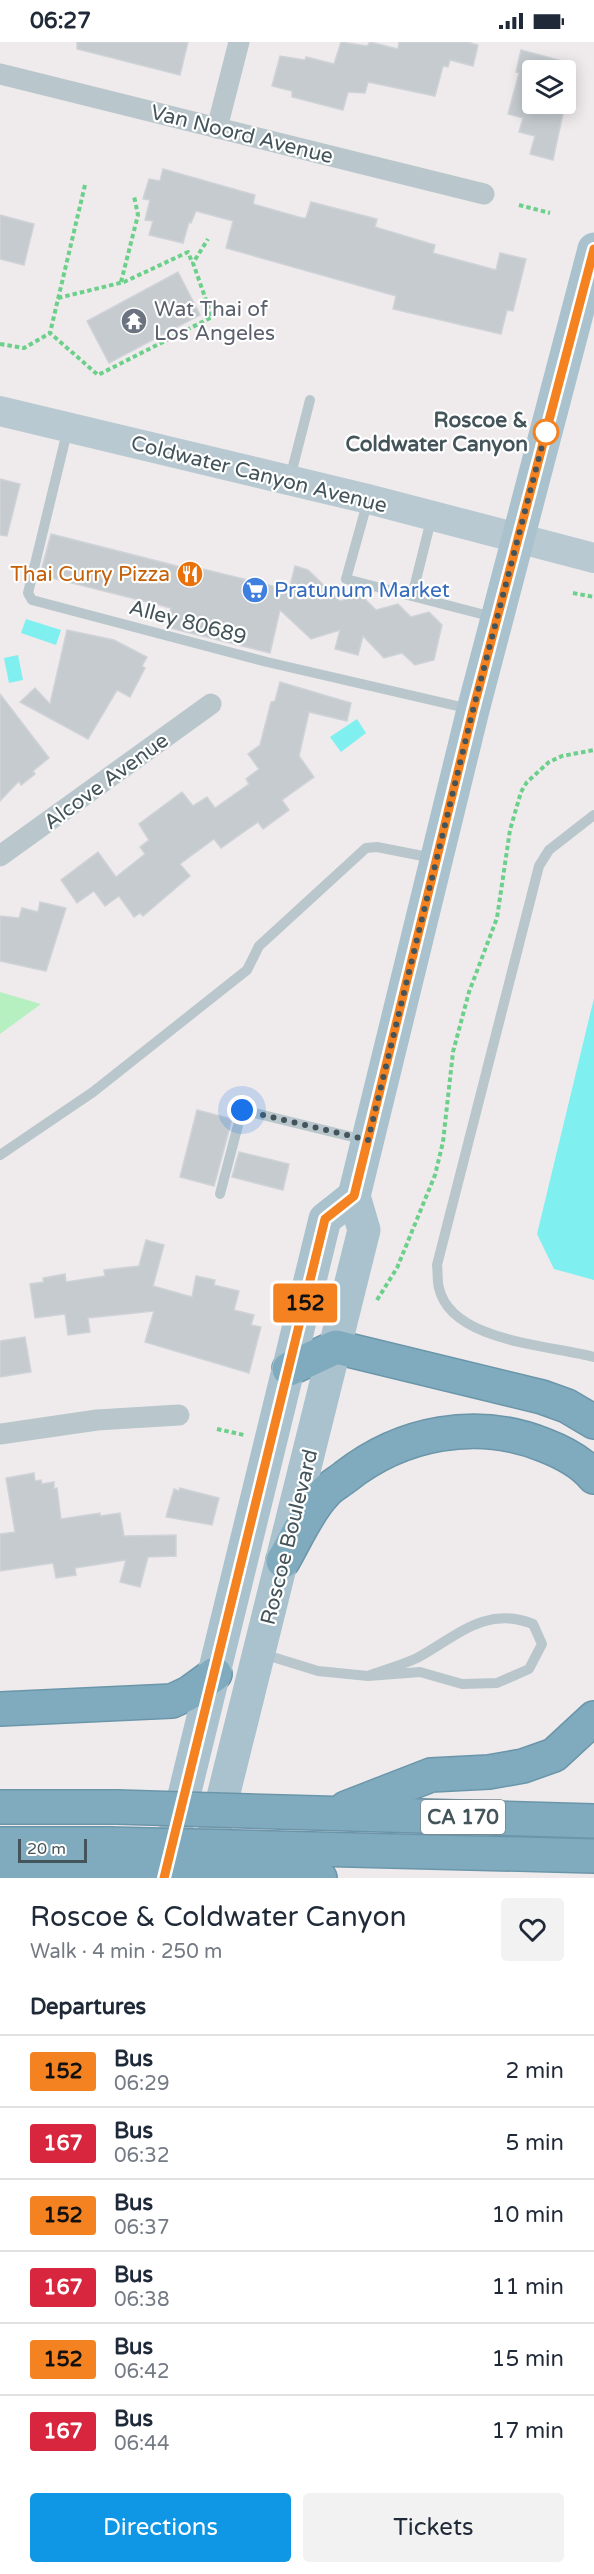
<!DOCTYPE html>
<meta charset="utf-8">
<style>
:root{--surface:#fff;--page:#f2f2f3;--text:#1f2937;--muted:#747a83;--line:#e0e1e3;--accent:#0f97e5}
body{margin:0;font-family:"Varela Round",sans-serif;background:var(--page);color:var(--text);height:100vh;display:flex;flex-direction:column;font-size:22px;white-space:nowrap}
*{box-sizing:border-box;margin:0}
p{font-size:20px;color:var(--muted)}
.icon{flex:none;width:33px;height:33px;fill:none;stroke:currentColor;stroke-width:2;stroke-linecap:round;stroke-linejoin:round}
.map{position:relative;height:1836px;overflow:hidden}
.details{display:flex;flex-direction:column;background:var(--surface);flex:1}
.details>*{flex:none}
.badge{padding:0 12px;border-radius:4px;font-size:21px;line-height:39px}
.controls{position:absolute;left:522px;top:18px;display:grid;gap:12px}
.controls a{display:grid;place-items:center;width:54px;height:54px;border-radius:6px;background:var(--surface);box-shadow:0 3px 15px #0003;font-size:30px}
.scale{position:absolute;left:18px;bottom:15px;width:69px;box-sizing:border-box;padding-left:6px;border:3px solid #43545a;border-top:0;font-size:16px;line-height:21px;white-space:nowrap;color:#43545a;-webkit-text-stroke:4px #fff;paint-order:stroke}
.you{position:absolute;width:30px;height:30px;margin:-15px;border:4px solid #fff;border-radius:50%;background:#1a73e8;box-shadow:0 0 0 9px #1a73e833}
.map>.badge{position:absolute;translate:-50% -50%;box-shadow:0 0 0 3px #fff}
h2{padding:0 30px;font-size:22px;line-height:54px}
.round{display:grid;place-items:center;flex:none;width:63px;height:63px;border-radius:6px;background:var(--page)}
.headline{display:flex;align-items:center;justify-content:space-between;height:102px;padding:0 30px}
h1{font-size:28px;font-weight:600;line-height:45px}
.primary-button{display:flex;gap:12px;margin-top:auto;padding:12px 30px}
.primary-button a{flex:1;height:69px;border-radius:6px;background:var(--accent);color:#fff;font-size:24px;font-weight:600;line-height:69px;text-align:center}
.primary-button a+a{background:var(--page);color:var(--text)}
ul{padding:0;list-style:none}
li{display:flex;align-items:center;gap:18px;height:72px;padding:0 30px;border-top:2px solid var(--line)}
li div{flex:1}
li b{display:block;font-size:22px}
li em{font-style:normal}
li .badge{min-width:66px;font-weight:700;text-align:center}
.status{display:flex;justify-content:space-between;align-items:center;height:42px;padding:0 30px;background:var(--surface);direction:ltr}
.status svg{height:16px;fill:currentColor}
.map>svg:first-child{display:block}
.green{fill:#b6f0c1}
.water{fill:#80eff0}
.building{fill:#c5cbcf;stroke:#cfd3d8;stroke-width:1.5}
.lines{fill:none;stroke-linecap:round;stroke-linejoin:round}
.highway-casing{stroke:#6b96aa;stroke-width:36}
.path{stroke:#6cd08b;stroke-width:4;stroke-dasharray:4.5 3;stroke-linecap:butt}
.lane{stroke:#b9c7cc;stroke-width:10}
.street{stroke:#b9c7cc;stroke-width:21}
.secondary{stroke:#b8c9d1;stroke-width:30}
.primary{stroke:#a9c2cd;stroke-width:33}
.highway{stroke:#80abbe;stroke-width:33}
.highway-bridge-casing{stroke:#6b96aa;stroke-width:36;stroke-linecap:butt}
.highway-bridge{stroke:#80abbe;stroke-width:33}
.line-casing{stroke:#fff;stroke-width:14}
.line{stroke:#f58220;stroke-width:9}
.walk{stroke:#43545a;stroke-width:6;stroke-dasharray:0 10.8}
.stop-dot{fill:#fff;stroke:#f58220;stroke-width:3}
.labels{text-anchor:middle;stroke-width:4.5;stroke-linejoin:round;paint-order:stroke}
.shield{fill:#fff;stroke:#7b878c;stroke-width:1.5}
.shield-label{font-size:20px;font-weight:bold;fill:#43545a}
.street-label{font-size:21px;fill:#43545a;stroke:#fff}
.worship-label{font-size:21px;fill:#5b616d;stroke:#fff;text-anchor:start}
.stop-label{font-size:21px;font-weight:bold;fill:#43545a;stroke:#fff;text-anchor:end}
.food-label{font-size:21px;fill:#c56008;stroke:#fff;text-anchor:end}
.shop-label{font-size:21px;fill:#366cbe;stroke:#fff;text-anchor:start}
</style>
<div class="status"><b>06:27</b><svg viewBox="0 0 49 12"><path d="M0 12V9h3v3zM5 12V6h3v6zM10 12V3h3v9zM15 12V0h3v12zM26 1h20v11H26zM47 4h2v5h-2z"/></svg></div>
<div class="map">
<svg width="594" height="1836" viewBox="0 0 594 1836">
<rect width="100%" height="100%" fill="#efebec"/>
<!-- green -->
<polygon class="green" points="0,950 41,962 0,992"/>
<!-- water -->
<g class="water">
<polygon points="26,577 61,588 56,603 21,591"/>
<polygon points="18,613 23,638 9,641 4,616"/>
<polygon points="357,677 366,691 341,710 330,695"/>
<polygon points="594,956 594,1238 554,1227 537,1192"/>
</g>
<!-- building -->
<g class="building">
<polygon points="77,0 188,0 180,33 77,7"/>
<polygon points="341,0 367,4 370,0 398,7 399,0 467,0 478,3 473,24 450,18 448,25 443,24 435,54 368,40 365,51 348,50 343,68 292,55 292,49 272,44 280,14 305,18 306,15 334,22"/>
<polygon points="521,8 566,20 563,28 532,28 532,62 565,62 553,118 530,112 535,94 519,90 523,76 508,72 519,31 516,30"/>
<polygon points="566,30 571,32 566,55"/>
<polygon points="163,127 255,153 253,162 302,176 306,176 311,160 377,177 375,185 435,203 433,211 496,228 500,211 526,217 513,269 507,268 501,292 393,267 396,254 226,206 233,179 196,169 191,181 189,180 183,201 149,193 153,179 145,178 150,158 143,157 149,137 160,139"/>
<polygon points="0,173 34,182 24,223 0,217"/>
<polygon points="178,230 200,273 109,321 87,279"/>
<polygon points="0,437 20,442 7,494 0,493"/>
<polygon points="51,492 181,525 182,522 289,548 295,524 308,528 340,559 361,553 376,568 398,562 411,575 429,570 442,583 434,618 415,623 402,611 384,616 363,594 358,613 335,607 340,588 311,597 280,568 270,611 166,585 171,566 40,533"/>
<polygon points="67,588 114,598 147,615 142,624 145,626 130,655 117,648 88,697 20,660 35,646 50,662"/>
<polygon points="280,640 351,661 347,679 309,670 299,714 314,735 282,758 289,768 263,787 258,780 221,806 214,797 180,822 190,834 143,874 140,871 134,875 119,854 105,864 94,849 77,861 61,838 98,810 116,835 145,812 140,805 149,798 139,782 182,750 193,764 207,755 215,766 249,742 246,737 259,727 248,712 260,703 271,660 275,659"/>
<polygon points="0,652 49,716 33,729 35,732 21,743 19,739 0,759"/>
<polygon points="40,860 66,866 46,929 0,919 0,874 19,876 22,866 38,870"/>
<polygon points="197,1068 232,1077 214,1144 180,1135"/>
<polygon points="239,1110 289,1122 283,1148 232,1135"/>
<polygon points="146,1198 164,1203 153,1244 192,1255 196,1234 215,1238 214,1243 239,1249 234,1268 254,1273 251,1283 261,1285 249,1331 145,1300 154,1269 88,1276 90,1290 68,1293 65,1272 35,1276 30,1242 44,1240 43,1236 65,1232 66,1240 105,1234 104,1228 139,1224"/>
<polygon points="25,1295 31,1330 0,1335 0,1299"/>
<polygon points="34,1431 35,1439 41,1438 42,1442 54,1440 54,1447 57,1446 61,1477 100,1471 100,1474 120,1471 124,1494 176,1493 176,1514 148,1515 140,1545 120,1540 126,1518 75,1526 76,1533 56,1536 53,1521 0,1529 0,1492 15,1490 6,1436"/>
<polygon points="180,1446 219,1456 212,1483 166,1475 174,1447 179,1449"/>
</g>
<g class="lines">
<defs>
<g id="highway">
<polyline points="289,1327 336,1305 542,1355 567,1364 594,1380"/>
<path d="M283,1519c13,-22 24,-49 41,-67 5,-7 15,-12 21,-17 57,-45 132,-59 199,-32 18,7 38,17 50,32"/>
<polyline points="0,1667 172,1659 189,1651 215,1632"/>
<polyline points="0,1765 117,1765"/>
<polyline points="346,1766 431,1733 489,1730 523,1724 554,1713 594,1676"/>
<polyline points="282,1770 594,1779"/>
<polyline points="0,1802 108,1802"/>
<polyline points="273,1806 594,1814"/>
<polyline points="0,1831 101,1832"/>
<polyline points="266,1835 320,1836"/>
</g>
</defs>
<!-- highway casing -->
<use href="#highway" class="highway-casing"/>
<!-- path -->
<g class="path">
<polyline points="85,143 50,291 98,333 212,275 193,221 208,197"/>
<polyline points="519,163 550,171"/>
<polyline points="121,240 138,173 134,154"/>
<polyline points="58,256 124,240 188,210 192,220"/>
<polyline points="0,302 24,306 50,291"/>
<polyline points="573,551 594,555"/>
<polyline points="377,1258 397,1226 435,1133 443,1100 453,1010 469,950 497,876 510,788 521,750 527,740 549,720 562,714 594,708"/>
<polyline points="217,1387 244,1393"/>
</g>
<!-- lane -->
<g class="lane">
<polyline points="68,386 28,551 32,558 267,620 470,667"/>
<polyline points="290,436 310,358"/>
<polyline points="368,458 346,537 493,575"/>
<polyline points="412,554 432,474"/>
<path d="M594,773l-45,35 -10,16 -102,399c1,7 0,16 2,23 12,54 111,57 155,69"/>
<polyline points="0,1113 93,1050 247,928 259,904 366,806 377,805 433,816"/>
<polyline points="220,1152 242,1068 365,1098"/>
<path d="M263,1612l55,17 50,5 52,-4 42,12 35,-1 32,-14 13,-25 -9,-20c-48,-19 -77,13 -116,34 -15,7 -33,12 -49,18"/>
</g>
<!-- street -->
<g class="street">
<polyline points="0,32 484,152"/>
<polyline points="217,86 239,0"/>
<polyline points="0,814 211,662"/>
<polyline points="0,1392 97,1378 179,1373"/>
</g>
<!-- secondary -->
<polyline class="secondary" points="0,369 368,457 594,516"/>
<!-- primary -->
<g class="primary">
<polyline points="165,1831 325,1177 354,1154"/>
<polyline points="204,1831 364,1188 354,1154 473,668 594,207"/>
</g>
<!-- highway -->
<use href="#highway" class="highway"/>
<defs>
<g id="highway-bridge">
<polyline points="117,1765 282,1770"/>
<polyline points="108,1802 273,1806"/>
<polyline points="101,1832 266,1835"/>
</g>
</defs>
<!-- highway-bridge casing -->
<use href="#highway-bridge" class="highway-bridge-casing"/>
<!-- highway-bridge -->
<use href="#highway-bridge" class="highway-bridge"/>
</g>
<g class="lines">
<defs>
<polyline id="line" points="164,1836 325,1177 354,1154 473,668 594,207"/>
</defs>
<!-- line casing -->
<use href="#line" class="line-casing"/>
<!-- line -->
<use href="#line" class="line"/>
<!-- walk -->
<polyline class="walk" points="242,1068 368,1098 473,668 547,385 546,390"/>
</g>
<!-- icons -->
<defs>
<symbol id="temple-disc" viewBox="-11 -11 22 22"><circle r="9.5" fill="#6b7280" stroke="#fff"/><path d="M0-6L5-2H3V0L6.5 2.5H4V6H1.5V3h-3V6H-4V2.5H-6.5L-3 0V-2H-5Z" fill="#fff"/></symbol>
<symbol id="restaurant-disc" viewBox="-11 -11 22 22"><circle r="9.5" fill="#e8710a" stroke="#fff"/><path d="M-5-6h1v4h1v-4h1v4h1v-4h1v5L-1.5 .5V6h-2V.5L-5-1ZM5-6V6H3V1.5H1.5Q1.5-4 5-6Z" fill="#fff"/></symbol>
<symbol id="supermarket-disc" viewBox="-11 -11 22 22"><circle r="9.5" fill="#3f7fe0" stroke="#fff"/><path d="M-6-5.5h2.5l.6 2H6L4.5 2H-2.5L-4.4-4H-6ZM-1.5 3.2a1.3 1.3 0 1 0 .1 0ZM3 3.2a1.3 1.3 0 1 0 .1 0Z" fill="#fff"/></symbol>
</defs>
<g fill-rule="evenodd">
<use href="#temple-disc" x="119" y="264" width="30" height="30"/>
<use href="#restaurant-disc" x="175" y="517" width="30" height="30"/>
<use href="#supermarket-disc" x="240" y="533" width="30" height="30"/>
</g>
<!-- markers -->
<circle class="stop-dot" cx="546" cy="390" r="12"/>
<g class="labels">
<!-- shield labels -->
<rect class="shield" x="421" y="1758" width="84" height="34" rx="4.5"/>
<g class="shield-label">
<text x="463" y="1782">CA 170</text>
</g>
<!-- street labels -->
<g class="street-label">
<text transform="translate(242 92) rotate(14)" y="7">Van Noord Avenue</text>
<text transform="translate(259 432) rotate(14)" y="7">Coldwater Canyon Avenue</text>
<text transform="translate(188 580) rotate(15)" y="7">Alley 80689</text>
<text transform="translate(106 739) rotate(-36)" y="7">Alcove Avenue</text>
<text transform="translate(289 1495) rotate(-76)" y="7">Roscoe Boulevard</text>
</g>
<!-- worship labels -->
<g class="worship-label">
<text x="154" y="274">Wat Thai of<tspan x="154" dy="24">Los Angeles</tspan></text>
</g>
<!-- stop labels -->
<g class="stop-label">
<text x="528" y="385">Roscoe &amp;<tspan x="528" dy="24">Coldwater Canyon</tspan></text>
</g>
<!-- food labels -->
<g class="food-label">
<text x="170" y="539">Thai Curry Pizza</text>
</g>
<!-- shop labels -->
<g class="shop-label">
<text x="274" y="555">Pratunum Market</text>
</g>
</g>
</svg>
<div class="controls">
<a><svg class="icon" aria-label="layers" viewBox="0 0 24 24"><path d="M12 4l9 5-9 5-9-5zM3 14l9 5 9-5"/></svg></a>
</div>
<div class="scale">20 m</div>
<div class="you" style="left:242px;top:1068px"></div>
<b class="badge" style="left:305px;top:1261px;background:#f58220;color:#111">152</b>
</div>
<section class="details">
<div class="headline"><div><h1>Roscoe &amp; Coldwater Canyon</h1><p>Walk · 4 min · 250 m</p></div><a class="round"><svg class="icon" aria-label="heart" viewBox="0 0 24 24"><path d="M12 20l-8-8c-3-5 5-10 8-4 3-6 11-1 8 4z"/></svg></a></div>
<h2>Departures</h2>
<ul>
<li><span class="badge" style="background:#f58220;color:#111">152</span><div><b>Bus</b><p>06:29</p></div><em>2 min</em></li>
<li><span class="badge" style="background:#d7263d;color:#fff">167</span><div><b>Bus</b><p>06:32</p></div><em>5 min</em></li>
<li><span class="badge" style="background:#f58220;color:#111">152</span><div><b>Bus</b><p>06:37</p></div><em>10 min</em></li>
<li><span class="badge" style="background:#d7263d;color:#fff">167</span><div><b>Bus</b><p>06:38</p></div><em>11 min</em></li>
<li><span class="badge" style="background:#f58220;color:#111">152</span><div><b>Bus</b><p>06:42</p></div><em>15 min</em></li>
<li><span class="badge" style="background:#d7263d;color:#fff">167</span><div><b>Bus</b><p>06:44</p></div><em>17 min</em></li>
</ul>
<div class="primary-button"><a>Directions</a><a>Tickets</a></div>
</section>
